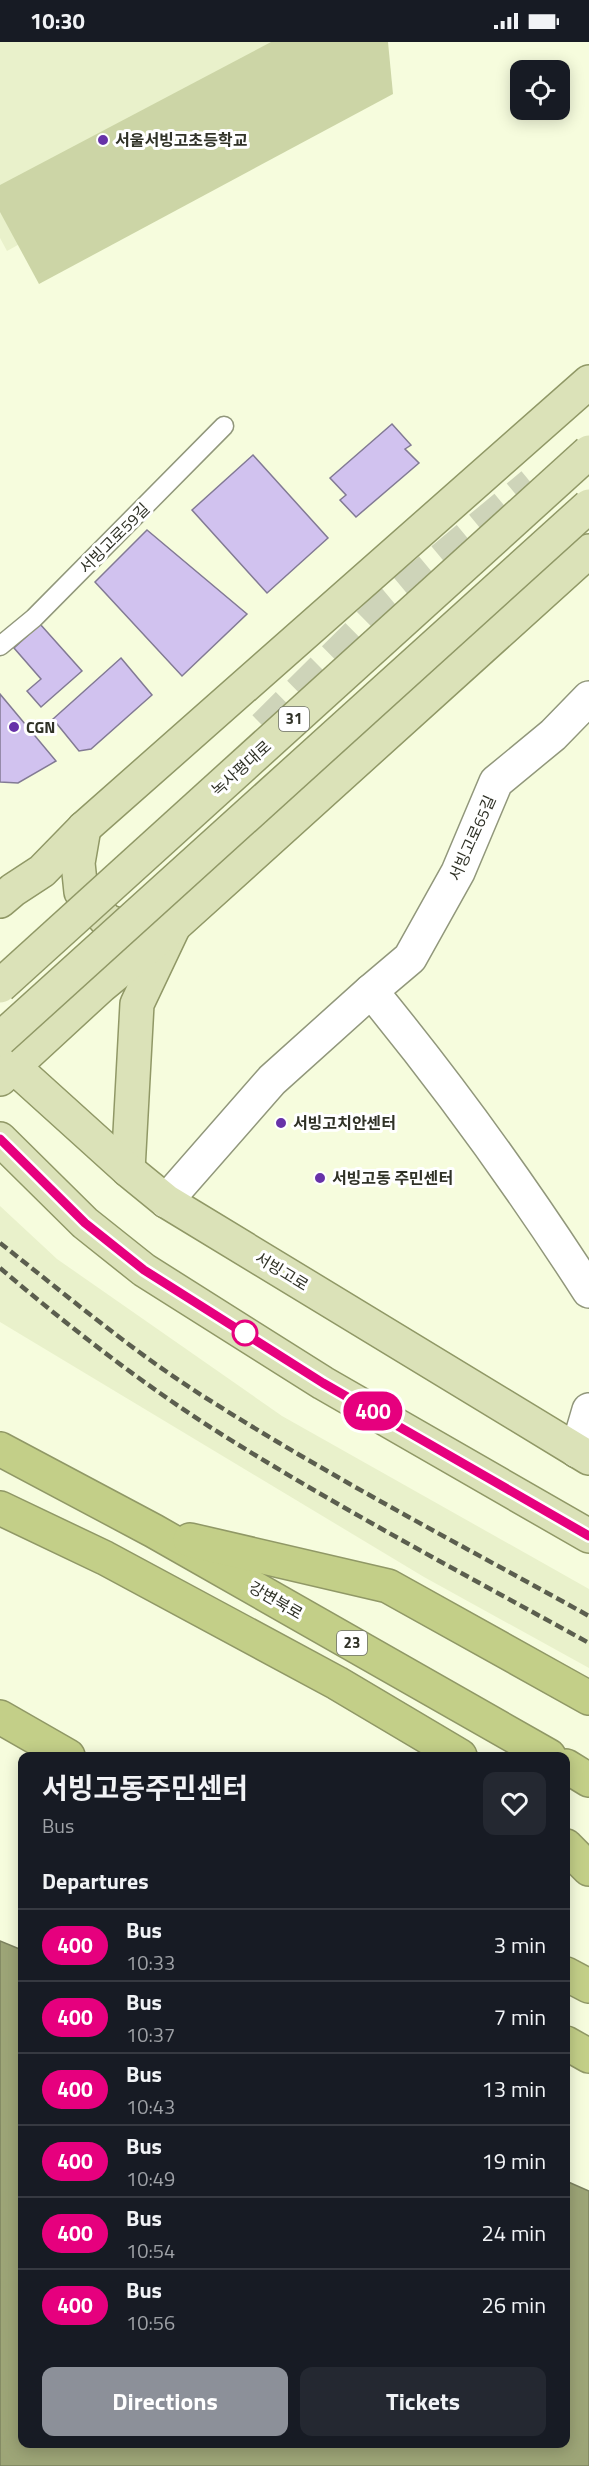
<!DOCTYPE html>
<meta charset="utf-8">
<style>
:root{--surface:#171b24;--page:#242831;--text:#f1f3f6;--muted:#9ea1a6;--line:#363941;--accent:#8c9099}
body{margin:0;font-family:"Titillium Web","Noto Sans KR",sans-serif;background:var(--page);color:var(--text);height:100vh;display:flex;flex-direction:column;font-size:22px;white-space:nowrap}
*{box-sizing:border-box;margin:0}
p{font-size:20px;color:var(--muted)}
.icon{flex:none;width:33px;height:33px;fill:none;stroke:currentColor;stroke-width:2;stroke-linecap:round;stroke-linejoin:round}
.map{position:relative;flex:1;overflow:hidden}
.panel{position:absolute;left:18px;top:1710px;width:552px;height:696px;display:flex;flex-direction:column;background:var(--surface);border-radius:12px;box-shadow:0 3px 15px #0003}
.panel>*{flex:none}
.badge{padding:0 12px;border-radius:20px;font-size:21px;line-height:39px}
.buttons{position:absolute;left:510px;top:18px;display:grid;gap:12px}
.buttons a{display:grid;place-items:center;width:60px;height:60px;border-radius:12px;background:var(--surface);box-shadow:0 3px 15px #0003;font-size:30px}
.map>.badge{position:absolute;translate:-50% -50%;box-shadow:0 0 0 3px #fff}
h2{padding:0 24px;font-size:22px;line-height:54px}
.round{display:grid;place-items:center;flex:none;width:63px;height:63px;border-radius:12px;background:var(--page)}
.head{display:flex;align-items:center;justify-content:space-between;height:102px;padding:0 24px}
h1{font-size:28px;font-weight:700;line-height:45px}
.action{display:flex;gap:12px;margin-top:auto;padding:12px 24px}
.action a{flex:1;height:69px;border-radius:12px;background:var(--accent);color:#fff;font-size:24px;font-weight:700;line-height:69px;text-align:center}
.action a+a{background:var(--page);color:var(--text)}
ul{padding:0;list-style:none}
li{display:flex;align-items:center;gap:18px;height:72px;padding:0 24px;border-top:2px solid var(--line)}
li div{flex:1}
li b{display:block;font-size:22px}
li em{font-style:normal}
li .badge{min-width:66px;font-weight:700;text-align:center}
.status{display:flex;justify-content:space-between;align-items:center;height:42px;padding:0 30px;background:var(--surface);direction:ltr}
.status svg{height:16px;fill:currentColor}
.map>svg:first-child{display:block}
.built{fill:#e9f1cb}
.green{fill:#ccd5a6}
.water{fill:#9da577;stroke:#7c825f;stroke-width:1.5}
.building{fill:#d1c2ef;stroke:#827a94;stroke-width:1.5}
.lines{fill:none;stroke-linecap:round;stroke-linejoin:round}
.secondary-tunnel{stroke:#ced4b9;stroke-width:33;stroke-dasharray:33 16;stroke-linecap:butt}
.lane-casing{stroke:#91977b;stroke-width:21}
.street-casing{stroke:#91977b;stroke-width:36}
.primary-casing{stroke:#909866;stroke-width:36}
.highway-casing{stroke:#909866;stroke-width:36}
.lane{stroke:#fff;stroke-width:18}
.street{stroke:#fff;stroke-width:33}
.primary{stroke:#dbe2b8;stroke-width:33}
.highway{stroke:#c3cf88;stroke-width:33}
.rail{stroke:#5b5e4e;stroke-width:4.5;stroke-dasharray:9 4.5;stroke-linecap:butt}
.primary-bridge-casing{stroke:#909866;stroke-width:36;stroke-linecap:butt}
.primary-bridge{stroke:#dbe2b8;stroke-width:33}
.line-casing{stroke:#fff;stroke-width:14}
.line{stroke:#e6007e;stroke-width:9}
.poi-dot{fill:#6732a8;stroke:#fff;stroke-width:2}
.stop-dot{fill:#fff;stroke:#e6007e;stroke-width:3}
.labels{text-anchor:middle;stroke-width:6;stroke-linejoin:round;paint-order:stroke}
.shield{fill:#fff;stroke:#6e7068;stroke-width:1.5}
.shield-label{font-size:15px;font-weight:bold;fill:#303227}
.poi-label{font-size:16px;font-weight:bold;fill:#303227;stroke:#fff;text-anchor:start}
.street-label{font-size:16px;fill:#303227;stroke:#fff}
</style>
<div class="status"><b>10:30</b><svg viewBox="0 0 49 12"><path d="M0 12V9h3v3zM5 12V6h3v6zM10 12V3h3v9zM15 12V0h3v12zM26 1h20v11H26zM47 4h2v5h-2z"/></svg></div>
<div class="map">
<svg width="589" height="2424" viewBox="0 0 589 2424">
<rect width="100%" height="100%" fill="#f6fcdd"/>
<!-- built -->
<g class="built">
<polygon points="0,0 384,0 7,209 0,196"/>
<polygon points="0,1164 57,1217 282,1374 589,1547 589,1626 424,1535 0,1280"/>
</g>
<!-- green -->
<polygon class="green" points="271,0 388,0 393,52 39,242 0,170 0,143"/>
<!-- water -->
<polygon class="water" points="0,1899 22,1908 22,2402 566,2402 566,2139 589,2149 589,2424 0,2424"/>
<!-- building -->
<g class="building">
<polygon points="392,382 411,403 405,407 419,421 356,475 340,458 346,453 330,436"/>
<polygon points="253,413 328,496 267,551 192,468"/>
<polygon points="147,488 247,572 182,634 95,540"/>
<polygon points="40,582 82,629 41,665 27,649 41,637 14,606"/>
<polygon points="121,616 152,653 91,707 79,709 53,677"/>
<polygon points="0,652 56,719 18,741 0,740"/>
</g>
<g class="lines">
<!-- secondary-tunnel -->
<polyline class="secondary-tunnel" points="264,685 390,560 532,442"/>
<defs>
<polyline id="lane" points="0,604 34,576 224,384"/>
<g id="street">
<path d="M589,656l-36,37 -57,47 -38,90 -48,86 -39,33c79,96 151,196 218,300"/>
<polyline points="166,1159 272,1038 371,949"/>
<polyline points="577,1409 589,1368"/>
</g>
<g id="primary">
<polyline points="84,786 78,821 81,850 107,879 129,887 174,884 137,962 128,1128"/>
<polyline points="0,859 13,848 42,829 84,786 589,340"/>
<polyline points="0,1010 14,1025 128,1128 166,1159 589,1416"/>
<polyline points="0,1037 101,944 174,884 589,509"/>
<polyline points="0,1097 85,1181 144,1228 323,1341 589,1494"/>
</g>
<g id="highway">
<polyline points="0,1407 154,1489 549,1714"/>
<polyline points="0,1466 105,1516 337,1641 460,1714"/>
<polyline points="190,1498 388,1544 589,1656"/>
<polyline points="0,1675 68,1714"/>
<polyline points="566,1724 589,1738"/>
<polyline points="566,1804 589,1827"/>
<polyline points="566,1932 589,1944"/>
<polyline points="566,2001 589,2014"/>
</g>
</defs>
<!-- lane casing -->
<use href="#lane" class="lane-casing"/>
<!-- street casing -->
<use href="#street" class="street-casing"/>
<!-- primary casing -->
<use href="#primary" class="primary-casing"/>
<!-- highway casing -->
<use href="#highway" class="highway-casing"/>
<!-- lane -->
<use href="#lane" class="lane"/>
<!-- street -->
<use href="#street" class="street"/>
<!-- primary -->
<use href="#primary" class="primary"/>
<!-- highway -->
<use href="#highway" class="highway"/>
<!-- rail -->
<g class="rail">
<path d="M0,1201c70,55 138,113 214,160 122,77 249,143 375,213"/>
<path d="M0,1226c67,57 136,111 210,159 123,78 252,146 379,216"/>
</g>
<defs>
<g id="primary-bridge">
<polyline points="0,944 589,410"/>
<polyline points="0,997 589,464"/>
</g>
</defs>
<!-- primary-bridge casing -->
<use href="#primary-bridge" class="primary-bridge-casing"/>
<!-- primary-bridge -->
<use href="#primary-bridge" class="primary-bridge"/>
</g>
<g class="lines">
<defs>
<polyline id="line" points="0,1097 85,1181 144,1228 323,1341 589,1494"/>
</defs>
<!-- line casing -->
<use href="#line" class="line-casing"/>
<!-- line -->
<use href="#line" class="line"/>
</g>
<!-- markers -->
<g class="poi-dot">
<circle cx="103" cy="98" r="6"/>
<circle cx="14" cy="685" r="6"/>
<circle cx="281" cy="1081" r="6"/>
<circle cx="320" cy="1136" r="6"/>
</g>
<circle class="stop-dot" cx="245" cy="1291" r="12"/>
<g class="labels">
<!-- shield labels -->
<g class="shield">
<rect x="279" y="665" width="30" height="24" rx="4.5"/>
<rect x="337" y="1589" width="30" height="24" rx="4.5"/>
</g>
<g class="shield-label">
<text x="294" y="682">31</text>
<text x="352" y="1606">23</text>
</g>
<!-- poi labels -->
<g class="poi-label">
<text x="115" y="104">서울서빙고초등학교</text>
<text x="26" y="691">CGN</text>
<text x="293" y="1087">서빙고치안센터</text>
<text x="332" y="1142">서빙고동 주민센터</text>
</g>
<!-- street labels -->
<g class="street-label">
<text transform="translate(114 496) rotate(-45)" y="6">서빙고로59길</text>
<text transform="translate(241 726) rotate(-42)" y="6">녹사평대로</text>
<text transform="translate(472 796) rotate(-66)" y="6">서빙고로65길</text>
<text transform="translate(282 1229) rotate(31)" y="6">서빙고로</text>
<text transform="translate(276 1558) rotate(30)" y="6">강변북로</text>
</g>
</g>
</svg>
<div class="buttons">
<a><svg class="icon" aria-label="locate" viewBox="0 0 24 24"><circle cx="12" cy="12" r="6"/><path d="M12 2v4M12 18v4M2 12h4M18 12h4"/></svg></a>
</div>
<b class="badge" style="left:373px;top:1369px;background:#e6007e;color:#fff">400</b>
<section class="panel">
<div class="head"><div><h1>서빙고동주민센터</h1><p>Bus</p></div><a class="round"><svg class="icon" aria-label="heart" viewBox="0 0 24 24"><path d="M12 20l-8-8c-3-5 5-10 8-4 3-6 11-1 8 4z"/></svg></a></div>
<h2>Departures</h2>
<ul>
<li><span class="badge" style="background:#e6007e;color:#fff">400</span><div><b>Bus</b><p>10:33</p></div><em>3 min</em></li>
<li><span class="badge" style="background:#e6007e;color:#fff">400</span><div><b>Bus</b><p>10:37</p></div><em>7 min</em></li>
<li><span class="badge" style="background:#e6007e;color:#fff">400</span><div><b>Bus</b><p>10:43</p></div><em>13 min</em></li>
<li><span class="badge" style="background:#e6007e;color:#fff">400</span><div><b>Bus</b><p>10:49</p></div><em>19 min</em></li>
<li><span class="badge" style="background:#e6007e;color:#fff">400</span><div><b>Bus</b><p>10:54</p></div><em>24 min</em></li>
<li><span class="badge" style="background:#e6007e;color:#fff">400</span><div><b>Bus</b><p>10:56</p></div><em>26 min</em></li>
</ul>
<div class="action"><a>Directions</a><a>Tickets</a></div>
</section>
</div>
